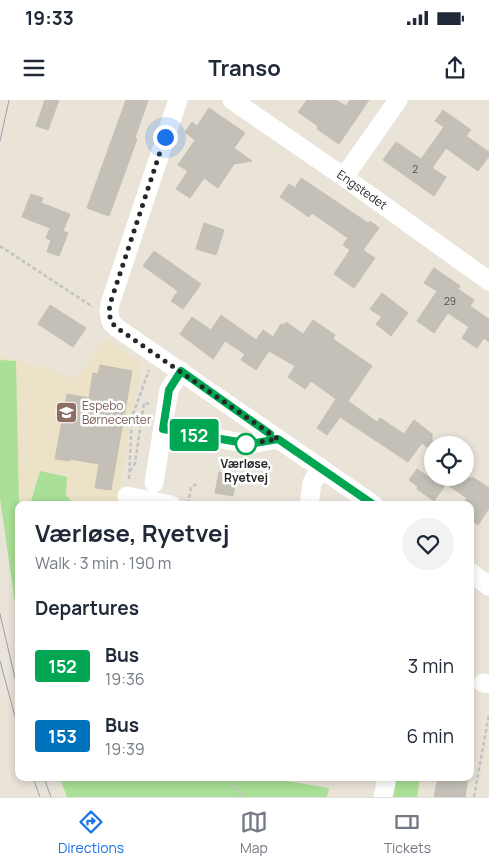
<!DOCTYPE html>
<meta charset="utf-8">
<style>
:root{--surface:#fff;--page:#f2f2f3;--text:#1f2937;--muted:#747a83;--line:#e0e1e3;--accent:#1a73e8}
body{margin:0;font-family:Manrope,sans-serif;background:var(--page);color:var(--text);height:100vh;display:flex;flex-direction:column;font-size:19px;white-space:nowrap}
*{box-sizing:border-box;margin:0}
p{font-size:16px;color:var(--muted)}
.icon{flex:none;width:28px;height:28px;fill:none;stroke:currentColor;stroke-width:2;stroke-linecap:round;stroke-linejoin:round}
.map{position:relative;flex:1;overflow:hidden}
.sheet{position:absolute;left:15px;top:401px;width:459px;height:280px;display:flex;flex-direction:column;background:var(--surface);border-radius:10px;box-shadow:0 2px 8px #0003}
.sheet>*{flex:none}
.badge{padding:0 10px;border-radius:4px;font-size:18px;line-height:32px}
.fabs{position:absolute;left:424px;top:336px;display:grid;gap:10px}
.fabs a{display:grid;place-items:center;width:50px;height:50px;border-radius:50%;background:var(--surface);box-shadow:0 2px 8px #0003;font-size:25px}
.you{position:absolute;width:25px;height:25px;margin:-12px;border:4px solid #fff;border-radius:50%;background:#1a73e8;box-shadow:0 0 0 8px #1a73e833}
.map>.badge{position:absolute;translate:-50% -50%;box-shadow:0 0 0 2px #fff}
h2{padding:0 20px;font-size:19px;line-height:45px}
.round{display:grid;place-items:center;flex:none;width:52px;height:52px;border-radius:26px;background:var(--page)}
.overview{display:flex;align-items:center;justify-content:space-between;height:85px;padding:0 20px}
h1{font-size:24px;font-weight:700;line-height:38px}
ul{padding:0;list-style:none}
li{display:flex;align-items:center;gap:15px;height:70px;padding:0 20px}
li div{flex:1}
li b{display:block;font-size:19px}
li em{font-style:normal}
li .badge{min-width:55px;font-weight:700;text-align:center}
.status{display:flex;justify-content:space-between;align-items:center;height:35px;padding:0 25px;background:var(--surface);direction:ltr}
.status svg{height:14px;fill:currentColor}
header{display:flex;justify-content:space-between;align-items:center;height:65px;padding:0 20px;background:var(--surface);font-size:22px;font-weight:700}
.menu{display:flex;justify-content:space-around;align-items:center;height:70px;border-top:1px solid var(--line);background:var(--surface);font-size:14px;color:var(--muted)}
.menu a{display:grid;justify-items:center;gap:2px}
.menu .selected{color:var(--accent)}
.map>svg:first-child{display:block}
.education{fill:#ebe2c7}
.green{fill:#a9df96}
.building{fill:#c4c0b8;stroke:#c4bfb2}
.lines{fill:none;stroke-linecap:round;stroke-linejoin:round}
.path{stroke:#c3c3c3;stroke-width:2.5;stroke-dasharray:4 2.5;stroke-linecap:butt}
.minor{stroke:#fff;stroke-width:19}
.tram{stroke:#9c9db1;stroke-width:1}
.line-casing{stroke:#fff;stroke-width:11}
.line{stroke:#00a651;stroke-width:8}
.walk{stroke:#272727;stroke-width:5;stroke-dasharray:0 9}
.stop-dot{fill:#fff;stroke:#00a651;stroke-width:2.5}
.labels{text-anchor:middle;stroke-width:5;stroke-linejoin:round;paint-order:stroke}
.number-label{font-size:10px;fill:#4e4d4b}
.street-label{font-size:12px;fill:#272727;stroke:#fff}
.education-label{font-size:12px;fill:#785e54;stroke:#fff;text-anchor:start}
.stop-label{font-size:12px;font-weight:bold;fill:#272727;stroke:#fff}
</style>
<div class="status"><b>19:33</b><svg viewBox="0 0 49 12"><path d="M0 12V9h3v3zM5 12V6h3v6zM10 12V3h3v9zM15 12V0h3v12zM26 1h20v11H26zM47 4h2v5h-2z"/></svg></div>
<header><svg class="icon" aria-label="menu" viewBox="0 0 24 24"><path d="M4 6h16M4 12h16M4 18h16"/></svg>Transo<svg class="icon" aria-label="share" viewBox="0 0 24 24"><path d="M12 15V3M7 8l5-5 5 5M5 13v7h14v-7"/></svg></header>
<div class="map">
<svg width="489" height="697" viewBox="0 0 489 697">
<rect width="100%" height="100%" fill="#e9e3d8"/>
<!-- education -->
<polygon class="education" points="106,239 141,263 117,405 99,405 81,402 80,405 19,405 0,348 0,256 78,278"/>
<!-- green -->
<g class="green">
<polygon points="0,260 16,261 19,405 19,532 0,398"/>
<polygon points="40,371 67,377 66,396 74,403 74,405 30,405"/>
<polygon points="60,678 268,678 329,688 327,697 67,697"/>
<polygon points="393,678 420,678 417,697 389,697"/>
</g>
<!-- building -->
<g class="building">
<polygon points="45,0 59,0 48,30 36,26"/>
<polygon points="126,0 148,0 135,38 137,39 109,116 87,108"/>
<polygon points="307,0 336,0 346,6 350,0 369,0 339,44 317,29 318,26 298,12"/>
<polygon points="209,8 245,33 234,48 252,61 234,64 218,88 204,78 190,98 176,89 188,71 178,65 195,40 185,32 192,22 197,26"/>
<polygon points="443,10 471,30 466,36 489,52 489,56 478,71 446,48 432,68 446,77 434,96 383,60 396,42 421,59 444,27 435,21"/>
<polygon points="301,78 368,123 370,121 379,128 363,150 375,158 354,188 334,174 350,150 343,145 348,138 312,113 309,117 280,97 289,84 295,88"/>
<polygon points="31,94 43,98 41,103 70,114 63,131 68,133 59,156 47,152 51,140 46,138 50,128 22,117"/>
<polygon points="204,123 224,130 216,155 196,149"/>
<polygon points="154,151 201,184 183,209 171,201 178,191 143,166"/>
<polygon points="434,168 460,186 458,189 474,200 470,206 489,219 489,242 484,238 477,248 462,238 469,227 448,213 434,233 417,221 437,191 424,183"/>
<polygon points="382,193 408,213 391,236 376,224 382,217 370,209"/>
<polygon points="50,205 86,228 73,247 38,224"/>
<polygon points="221,215 256,240 263,230 273,237 281,224 284,225 286,222 303,234 313,220 335,235 333,239 372,266 348,301 377,322 380,318 404,334 414,320 432,334 432,351 422,343 408,362 340,317 327,335 317,328 336,299 311,281 305,289 288,277 295,266 269,251 256,270 241,260 245,254 225,241 213,259 180,234 192,217 211,230"/>
<polygon points="100,265 132,271 111,390 95,388 99,364 70,359 70,361 55,359 67,294 89,298 93,273 98,274"/>
<polygon points="417,369 430,378 474,378 489,388 489,408 478,425 470,419 470,405 463,404 467,398 446,384 434,401 417,389 418,387 409,380"/>
<polygon points="219,372 237,375 233,396 215,393"/>
<polygon points="438,678 468,678 465,697 434,697"/>
</g>
<g class="lines">
<!-- path -->
<g class="path">
<polyline points="0,146 93,207"/>
<polyline points="130,371 135,363 144,303 151,304"/>
<polyline points="129,379 132,317 149,270"/>
<polyline points="188,404 191,387 197,384"/>
<polyline points="226,678 243,697"/>
<polyline points="474,697 489,614"/>
</g>
<!-- minor -->
<g class="minor">
<polyline points="178,0 110,204 109,212 111,222 117,228 374,405"/>
<path id="s1" d="M232,0l112,77 145,104"/>
<polyline points="344,77 398,0"/>
<polyline points="163,329 250,344 278,339"/>
<polyline points="154,383 169,290 181,271"/>
<polyline points="127,396 171,405"/>
<polyline points="309,405 312,383 321,368"/>
<polyline points="470,472 489,486"/>
<polyline points="483,583 489,584"/>
<polyline points="383,697 387,678"/>
</g>
<!-- tram -->
<g class="tram">
<polyline points="0,41 9,0"/>
<polyline points="0,514 19,595"/>
<polyline points="0,561 19,631"/>
<polyline points="33,678 40,697"/>
<polyline points="44,678 51,697"/>
</g>
</g>
<g class="lines">
<defs>
<polyline id="line" points="270,334 181,271 169,290 163,329 250,344 278,339 374,405"/>
</defs>
<!-- line casing -->
<use href="#line" class="line-casing"/>
<!-- line -->
<use href="#line" class="line"/>
<!-- walk -->
<polyline class="walk" points="165,37 110,204 109,212 111,222 117,228 278,339 246,344"/>
</g>
<!-- icons -->
<defs>
<symbol id="school-square" viewBox="-11 -11 22 22"><rect x="-9" y="-9" width="18" height="18" rx="4" fill="#8d6e63" stroke="#fff"/><path d="M0-5L7-2L0 1L-7-2ZM-4 1L0 2.5L4 1V4Q0 6-4 4Z" fill="#fff"/></symbol>
</defs>
<g fill-rule="evenodd">
<use href="#school-square" x="54" y="300" width="25" height="25"/>
</g>
<!-- markers -->
<circle class="stop-dot" cx="246" cy="344" r="10"/>
<g class="labels">
<!-- number labels -->
<g class="number-label">
<text x="415" y="73">2</text>
<text x="450" y="205">29</text>
</g>
<!-- street labels -->
<g class="street-label">
<text dy="4" stroke="none"><textPath href="#s1" startOffset="158">Engstedet</textPath></text>
</g>
<!-- education labels -->
<g class="education-label">
<text x="82" y="310">Espebo<tspan x="82" dy="14">Børnecenter</tspan></text>
</g>
<!-- stop labels -->
<g class="stop-label">
<text x="246" y="368">Værløse,<tspan x="246" dy="14">Ryetvej</tspan></text>
</g>
</g>
</svg>
<div class="fabs">
<a><svg class="icon" aria-label="locate" viewBox="0 0 24 24"><circle cx="12" cy="12" r="6"/><path d="M12 2v4M12 18v4M2 12h4M18 12h4"/></svg></a>
</div>
<div class="you" style="left:165px;top:37px"></div>
<b class="badge" style="left:194px;top:335px;background:#00a651;color:#fff">152</b>
<section class="sheet">
<div class="overview"><div><h1>Værløse, Ryetvej</h1><p>Walk · 3 min · 190 m</p></div><a class="round"><svg class="icon" aria-label="heart" viewBox="0 0 24 24"><path d="M12 20l-8-8c-3-5 5-10 8-4 3-6 11-1 8 4z"/></svg></a></div>
<h2>Departures</h2>
<ul>
<li><span class="badge" style="background:#00a651;color:#fff">152</span><div><b>Bus</b><p>19:36</p></div><em>3 min</em></li>
<li><span class="badge" style="background:#0072bc;color:#fff">153</span><div><b>Bus</b><p>19:39</p></div><em>6 min</em></li>
</ul>
</section>
</div>
<nav class="menu">
<a class="selected"><svg class="icon" aria-label="directions" viewBox="0 0 24 24"><path d="M12 3l9 9-9 9-9-9zM9 14v-3h6M13 9l2 2-2 2"/></svg>Directions</a>
<a><svg class="icon" aria-label="map" viewBox="0 0 24 24"><path d="M3 6l6-2 6 2 6-2v14l-6 2-6-2-6 2zM9 4v14M15 6v14"/></svg>Map</a>
<a><svg class="icon" aria-label="tickets" viewBox="0 0 24 24"><path d="M3 7h18v10H3zM15 7v10"/></svg>Tickets</a>
</nav>
